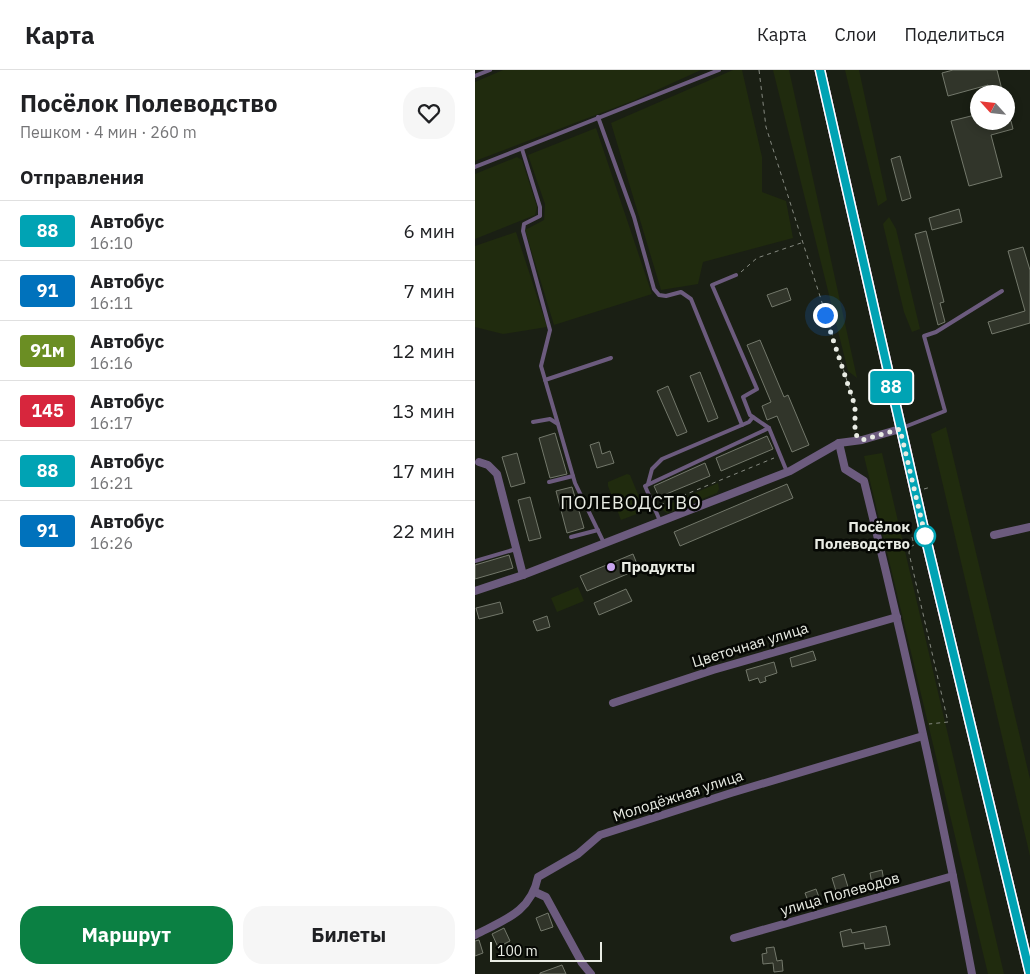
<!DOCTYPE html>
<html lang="ru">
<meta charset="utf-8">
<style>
:root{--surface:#fff;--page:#f6f6f6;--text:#202124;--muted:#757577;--line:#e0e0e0;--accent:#0b8043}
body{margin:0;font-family:"IBM Plex Sans",sans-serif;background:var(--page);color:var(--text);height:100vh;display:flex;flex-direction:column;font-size:19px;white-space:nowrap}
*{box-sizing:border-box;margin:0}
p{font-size:16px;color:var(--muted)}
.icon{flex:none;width:28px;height:28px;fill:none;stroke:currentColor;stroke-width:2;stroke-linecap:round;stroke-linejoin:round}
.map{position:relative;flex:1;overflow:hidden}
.details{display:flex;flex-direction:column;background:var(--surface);width:475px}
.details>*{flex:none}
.badge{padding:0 10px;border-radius:4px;font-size:18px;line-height:32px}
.needle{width:32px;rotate:297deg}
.controls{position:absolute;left:495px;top:15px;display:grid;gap:10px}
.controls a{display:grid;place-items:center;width:45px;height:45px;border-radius:50%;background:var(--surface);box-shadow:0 2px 8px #0003;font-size:25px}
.scale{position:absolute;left:15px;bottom:12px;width:112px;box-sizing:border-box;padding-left:5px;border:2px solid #e9ece4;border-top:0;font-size:14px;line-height:18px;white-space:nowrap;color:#e9ece4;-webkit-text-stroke:4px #060804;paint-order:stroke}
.you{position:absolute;width:25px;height:25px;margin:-12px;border:4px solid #fff;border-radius:50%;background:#1a73e8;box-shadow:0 0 0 8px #1a73e833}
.map>.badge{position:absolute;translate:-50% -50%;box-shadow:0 0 0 2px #fff}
h2{padding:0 20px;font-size:19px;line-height:45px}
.round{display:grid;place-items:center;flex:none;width:52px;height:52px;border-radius:20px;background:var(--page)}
.head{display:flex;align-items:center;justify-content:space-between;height:85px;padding:0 20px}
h1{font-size:24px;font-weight:700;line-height:38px}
.primary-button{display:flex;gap:10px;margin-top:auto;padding:10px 20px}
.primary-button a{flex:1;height:58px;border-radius:20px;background:var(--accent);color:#fff;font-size:20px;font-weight:700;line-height:58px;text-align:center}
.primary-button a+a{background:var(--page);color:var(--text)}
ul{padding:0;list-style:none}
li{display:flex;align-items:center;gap:15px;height:60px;padding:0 20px;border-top:1px solid var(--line)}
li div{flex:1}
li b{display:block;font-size:19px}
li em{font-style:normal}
li .badge{min-width:55px;font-weight:700;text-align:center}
header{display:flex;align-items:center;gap:30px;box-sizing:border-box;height:70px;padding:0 25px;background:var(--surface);border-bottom:1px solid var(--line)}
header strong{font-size:24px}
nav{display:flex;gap:28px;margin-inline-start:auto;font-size:18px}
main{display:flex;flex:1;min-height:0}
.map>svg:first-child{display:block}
.green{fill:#202b0e}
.building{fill:#31352a;stroke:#73786b}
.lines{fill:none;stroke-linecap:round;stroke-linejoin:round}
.path{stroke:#858980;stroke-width:1;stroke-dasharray:4 4;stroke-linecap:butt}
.lane{stroke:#6c5b7e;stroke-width:4}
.street{stroke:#6c5b7e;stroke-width:8}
.primary{stroke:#bc99e1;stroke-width:11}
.line-casing{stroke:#fff;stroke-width:11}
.line{stroke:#00a3b4;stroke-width:8}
.walk{stroke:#e9ece4;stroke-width:5;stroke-dasharray:0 9}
.stop-dot{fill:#fff;stroke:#00a3b4;stroke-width:2.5}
.poi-dot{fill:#c9a5ee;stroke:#060804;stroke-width:2}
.labels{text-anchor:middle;stroke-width:5;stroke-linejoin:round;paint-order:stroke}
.stop-label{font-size:15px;font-weight:bold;fill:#e9ece4;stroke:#060804;text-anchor:end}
.poi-label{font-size:15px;font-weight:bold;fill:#e9ece4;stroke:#060804;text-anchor:start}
.street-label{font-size:15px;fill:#e9ece4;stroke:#060804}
.quarter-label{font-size:18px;letter-spacing:1px;fill:#e9ece4;stroke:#060804}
</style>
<header>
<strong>Карта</strong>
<nav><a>Карта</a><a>Слои</a><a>Поделиться</a></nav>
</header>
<main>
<section class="details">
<div class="head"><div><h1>Посёлок Полеводство</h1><p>Пешком · 4 мин · 260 m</p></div><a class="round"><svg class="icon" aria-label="heart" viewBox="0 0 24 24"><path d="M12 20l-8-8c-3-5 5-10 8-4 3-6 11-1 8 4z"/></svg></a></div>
<h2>Отправления</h2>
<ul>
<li><span class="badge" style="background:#00a3b4;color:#fff">88</span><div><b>Автобус</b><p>16:10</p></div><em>6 мин</em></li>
<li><span class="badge" style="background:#0072bc;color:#fff">91</span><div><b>Автобус</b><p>16:11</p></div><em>7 мин</em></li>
<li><span class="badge" style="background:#6b8e23;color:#fff">91м</span><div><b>Автобус</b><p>16:16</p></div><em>12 мин</em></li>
<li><span class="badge" style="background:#d7263d;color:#fff">145</span><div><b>Автобус</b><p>16:17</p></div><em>13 мин</em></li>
<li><span class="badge" style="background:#00a3b4;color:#fff">88</span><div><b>Автобус</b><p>16:21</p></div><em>17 мин</em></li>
<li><span class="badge" style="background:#0072bc;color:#fff">91</span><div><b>Автобус</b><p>16:26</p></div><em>22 мин</em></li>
</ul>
<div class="primary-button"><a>Маршрут</a><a>Билеты</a></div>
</section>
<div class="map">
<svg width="555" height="904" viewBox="0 0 555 904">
<rect width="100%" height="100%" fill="#1a1f14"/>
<!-- green -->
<g class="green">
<polygon points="28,0 226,0 160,30 0,91 0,12"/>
<polygon points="258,0 267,0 287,87 287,122 311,131 318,168 228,192 223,214 186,220 136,53"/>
<polygon points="298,0 314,0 382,308 373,301"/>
<polygon points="370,0 384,0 412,130 403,136"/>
<polygon points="121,58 177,224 79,255 50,160 69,150 70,134 53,85"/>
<polygon points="42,87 47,90 62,137 60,145 0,169 0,104"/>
<polygon points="414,147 421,159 445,259 437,262 429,242 408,154"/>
<polygon points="41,162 72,257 28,264 0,257 0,176"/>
<polygon points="471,357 555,709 555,786 456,364"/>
<polygon points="407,383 529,904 513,904 389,386"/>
<polygon points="152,404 155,405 169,439 167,442 146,450 133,416 133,412"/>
<polygon points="243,413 244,419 242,423 192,443 185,438"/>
<polygon points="103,517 109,531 82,542 76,528"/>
</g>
<!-- building -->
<g class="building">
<polygon points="478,0 522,0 528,24 515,24 513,15 473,26 467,3"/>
<polygon points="504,44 504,51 536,51 538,59 516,65 527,107 494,116 476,51"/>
<polygon points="425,86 436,128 427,131 416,89"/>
<polygon points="484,139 487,152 457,160 454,148"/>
<polygon points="451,161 469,232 465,233 470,252 463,255 440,164"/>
<polygon points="548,177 555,200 555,253 517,264 513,252 550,241 533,181"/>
<polygon points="312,218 316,230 297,237 292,225"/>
<polygon points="285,270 309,327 313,325 334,375 317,382 302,346 292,350 287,336 296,332 272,275"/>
<polygon points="225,302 243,348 233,352 215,306"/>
<polygon points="193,316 212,362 202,366 182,321"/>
<polygon points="80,363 92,404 75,408 64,368"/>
<polygon points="292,366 298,379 246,401 241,388"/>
<polygon points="124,372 127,384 135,381 139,393 122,398 115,375"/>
<polygon points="42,383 50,413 36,417 27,387"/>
<polygon points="230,393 235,406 184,427 179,416"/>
<polygon points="312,414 318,428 205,476 199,462"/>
<polygon points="97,417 109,458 92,463 81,421"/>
<polygon points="55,427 66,468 54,471 43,430"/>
<polygon points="158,484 164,499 112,521 105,506"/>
<polygon points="34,485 38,498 0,509 0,495"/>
<polygon points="151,519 157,531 124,545 119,533"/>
<polygon points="25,532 28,543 4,549 1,538"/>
<polygon points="72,546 75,557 62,561 58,551"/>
<polygon points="338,581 341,590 317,597 315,588"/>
<polygon points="299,592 302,603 290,607 291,611 285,613 283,608 274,611 271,600"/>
<polygon points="407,800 409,811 397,814 395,803"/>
<polygon points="369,804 373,817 370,818 371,822 365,824 364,820 361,821 357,808"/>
<polygon points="341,819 345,830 334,834 330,823"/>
<polygon points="73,843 78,857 66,861 61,848"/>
<polygon points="411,856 415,875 390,879 389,873 368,877 365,862 376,859 377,863"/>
<polygon points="29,858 35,871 23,877 17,864"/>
<polygon points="4,870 8,883 0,886 0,871"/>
<polygon points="299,877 302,891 307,890 308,901 299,902 298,893 288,894 287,884 292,883 291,878"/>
<polygon points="87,895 91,904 65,904 65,903"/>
</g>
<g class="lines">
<!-- path -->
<g class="path">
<polyline points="284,0 291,57 380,336 380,362"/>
<polyline points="266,202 282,188 326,173"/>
<polyline points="449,419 456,417"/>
<polyline points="185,435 299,388"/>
<path d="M409,460c10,-3 17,-1 27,3l3,12 -4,2 -1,6 39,169 -19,2"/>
</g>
<!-- lane -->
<g class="lane">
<polyline points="0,6 15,0"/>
<polyline points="123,47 159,147 179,219 184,225 191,226 206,222 216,229 267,355"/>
<polyline points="47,79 65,137 65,146 49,154 48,161 75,260 66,296 83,354"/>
<polyline points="0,97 244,0"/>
<polyline points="261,205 237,215 282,319 268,327 275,345 294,358"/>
<polyline points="70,310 136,288"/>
<polyline points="58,352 75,349 83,354 100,413 129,473"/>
<polyline points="427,358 470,341 449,266 461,262 527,221"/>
<polyline points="74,412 98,406"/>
<polyline points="173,414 177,399 187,389 274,352 278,347"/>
<polyline points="185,451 170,416 294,358 312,402"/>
<polyline points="96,467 123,460"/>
<polyline points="0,491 41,479"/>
</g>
<!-- street -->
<g class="street">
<path d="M364,373l6,26 19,12c40,163 77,327 108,493"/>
<polyline points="4,392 13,395 22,404 48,505"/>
<polyline points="519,465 555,457"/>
<polyline points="0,521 48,505 315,401 364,373 387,370 425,359"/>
<polyline points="138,633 238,600 422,547"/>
<polyline points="60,822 71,827 107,893 116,904"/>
<path d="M0,865c29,-15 56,-23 63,-58l40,-23 22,-19 131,-42 192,-57"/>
<polyline points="259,868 478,806"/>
</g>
<!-- primary -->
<polyline class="primary" points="345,0 451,469 555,904"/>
</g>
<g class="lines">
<defs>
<polyline id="line" points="345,0 451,469 555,904"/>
</defs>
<!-- line casing -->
<use href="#line" class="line-casing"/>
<!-- line -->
<use href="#line" class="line"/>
<!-- walk -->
<polyline class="walk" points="350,245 380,336 380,364 387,370 425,359 451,469 450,466"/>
</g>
<!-- markers -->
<circle class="stop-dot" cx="450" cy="466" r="10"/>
<circle class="poi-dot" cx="136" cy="497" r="5"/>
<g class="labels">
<!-- stop labels -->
<g class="stop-label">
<text x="435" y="462">Посёлок<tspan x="435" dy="17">Полеводство</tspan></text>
</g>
<!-- poi labels -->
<g class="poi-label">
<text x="146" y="502">Продукты</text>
</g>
<!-- street labels -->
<g class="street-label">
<text transform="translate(275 575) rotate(-17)" y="5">Цветочная улица</text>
<text transform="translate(203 726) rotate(-18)" y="5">Молодёжная улица</text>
<text transform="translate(365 824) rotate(-16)" y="5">улица Полеводов</text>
</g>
<!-- quarter labels -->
<g class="quarter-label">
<text x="156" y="439">ПОЛЕВОДСТВО</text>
</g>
</g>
</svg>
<div class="controls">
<a><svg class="needle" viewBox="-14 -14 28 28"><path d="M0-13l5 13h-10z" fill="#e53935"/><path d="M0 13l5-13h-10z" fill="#757577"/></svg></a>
</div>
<div class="scale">100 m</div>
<div class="you" style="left:350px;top:245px"></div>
<b class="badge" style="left:416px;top:317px;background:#00a3b4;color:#fff">88</b>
</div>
</main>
